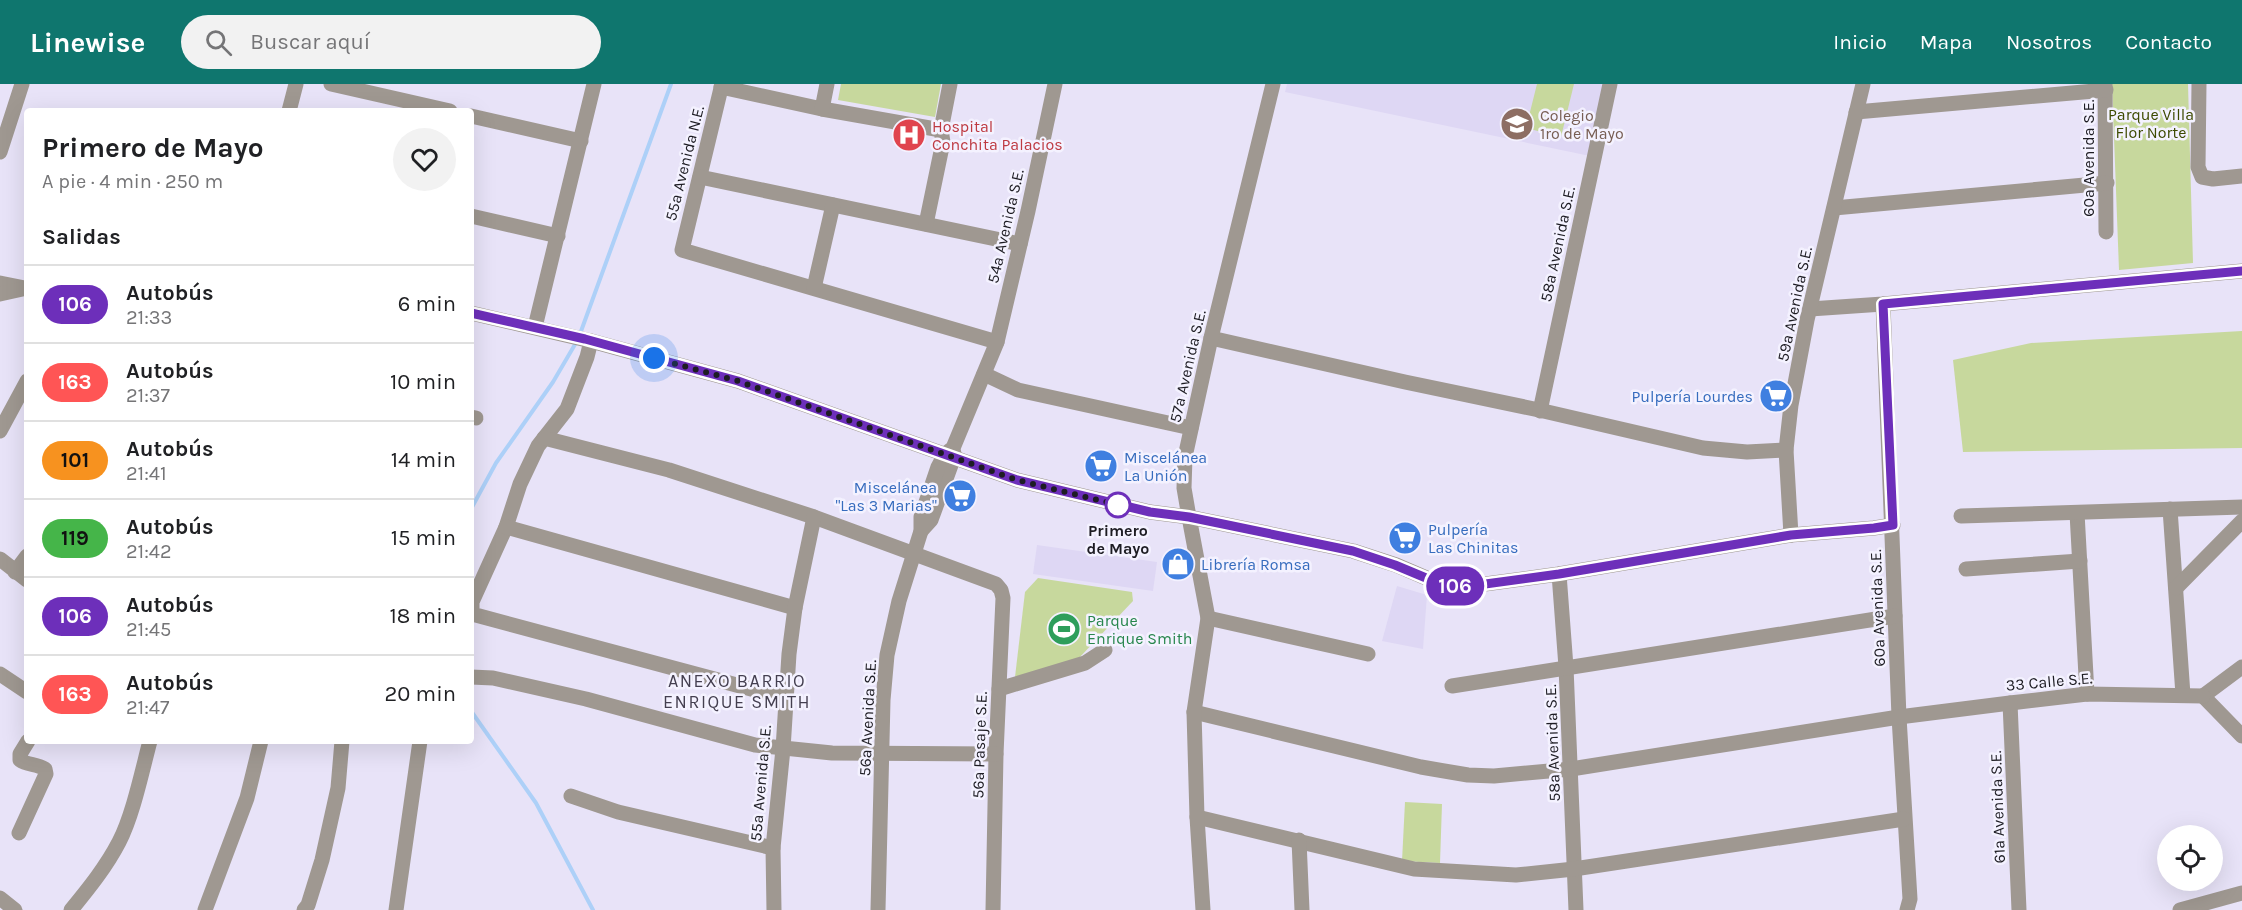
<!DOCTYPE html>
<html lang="es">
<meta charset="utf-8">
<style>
:root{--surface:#fff;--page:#f2f2f2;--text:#202124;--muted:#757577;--line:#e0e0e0;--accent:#0f766e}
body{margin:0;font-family:Karla,sans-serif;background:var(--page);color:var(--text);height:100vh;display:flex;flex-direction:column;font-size:22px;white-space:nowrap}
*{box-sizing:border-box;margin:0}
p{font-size:20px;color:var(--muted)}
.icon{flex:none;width:33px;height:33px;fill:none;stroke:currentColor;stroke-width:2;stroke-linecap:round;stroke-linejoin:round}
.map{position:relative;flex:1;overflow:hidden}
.side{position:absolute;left:24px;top:24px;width:450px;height:636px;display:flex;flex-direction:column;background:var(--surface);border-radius:6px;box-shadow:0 6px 24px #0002}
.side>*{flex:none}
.badge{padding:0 12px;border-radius:20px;font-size:21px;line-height:39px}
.controls{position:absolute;left:2157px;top:741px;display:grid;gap:12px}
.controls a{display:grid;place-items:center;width:66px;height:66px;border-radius:50%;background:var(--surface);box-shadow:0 6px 24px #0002;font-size:30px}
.you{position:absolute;width:30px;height:30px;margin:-15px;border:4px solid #fff;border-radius:50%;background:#1a73e8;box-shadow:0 0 0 9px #1a73e833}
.map>.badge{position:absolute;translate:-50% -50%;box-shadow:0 0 0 3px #fff}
h2{padding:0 18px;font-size:22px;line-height:54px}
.round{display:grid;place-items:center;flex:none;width:63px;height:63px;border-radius:32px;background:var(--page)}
.headline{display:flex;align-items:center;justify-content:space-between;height:102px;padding:0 18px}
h1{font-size:28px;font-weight:700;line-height:45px}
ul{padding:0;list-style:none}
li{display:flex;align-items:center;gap:18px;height:78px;padding:0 18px;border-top:2px solid var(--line)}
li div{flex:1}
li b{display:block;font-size:22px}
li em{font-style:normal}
li .badge{min-width:66px;font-weight:700;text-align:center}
header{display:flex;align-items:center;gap:36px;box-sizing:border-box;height:84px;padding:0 30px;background:var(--accent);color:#fff}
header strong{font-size:28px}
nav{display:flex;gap:33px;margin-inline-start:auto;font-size:21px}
.search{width:420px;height:54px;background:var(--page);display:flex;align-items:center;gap:15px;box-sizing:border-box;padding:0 21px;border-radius:33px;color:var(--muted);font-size:22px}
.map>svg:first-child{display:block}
.built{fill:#ded7f4}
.green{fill:#c7d89d}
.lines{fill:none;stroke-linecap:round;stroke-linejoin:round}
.stream{stroke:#add0f8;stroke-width:4}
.minor{stroke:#9f9891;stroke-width:15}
.tertiary{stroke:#9f9891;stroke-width:15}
.line-casing{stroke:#fff;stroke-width:14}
.line{stroke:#6d2fba;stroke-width:9}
.walk{stroke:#1d1c23;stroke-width:6;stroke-dasharray:0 10.8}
.stop-dot{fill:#fff;stroke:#6d2fba;stroke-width:3}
.labels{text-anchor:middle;stroke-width:5;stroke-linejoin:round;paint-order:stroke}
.park-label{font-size:16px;fill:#3d4a01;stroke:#f4f2ff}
.education-label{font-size:16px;fill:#785e54;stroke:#f4f2ff;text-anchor:start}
.health-label{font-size:16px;fill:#be3a42;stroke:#f4f2ff;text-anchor:start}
.street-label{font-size:16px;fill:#1d1c23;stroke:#f4f2ff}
.shop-label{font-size:16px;fill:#366cbe;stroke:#f4f2ff;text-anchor:start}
.stop-label{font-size:16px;font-weight:bold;fill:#1d1c23;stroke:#f4f2ff}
.leisure-label{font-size:16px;fill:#27864d;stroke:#f4f2ff;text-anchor:start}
.neighbourhood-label{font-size:18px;letter-spacing:1.5px;fill:#443f50;stroke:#f4f2ff}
</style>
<header>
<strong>Linewise</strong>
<div class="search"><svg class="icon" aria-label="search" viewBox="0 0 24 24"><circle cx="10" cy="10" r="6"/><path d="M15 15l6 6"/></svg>Buscar aquí</div>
<nav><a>Inicio</a><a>Mapa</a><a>Nosotros</a><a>Contacto</a></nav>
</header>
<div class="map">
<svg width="2242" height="826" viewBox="0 0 2242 826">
<rect width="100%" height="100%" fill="#e8e3f8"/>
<!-- built -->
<g class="built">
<polygon points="1287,0 1604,0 1590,72 1285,8"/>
<polygon points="1037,461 1157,478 1153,507 1033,490"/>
<polygon points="1397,502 1427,511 1423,565 1382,557"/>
</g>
<!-- green -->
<g class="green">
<polygon points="841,0 941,0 935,33 838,16"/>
<polygon points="1537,0 1574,0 1561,53 1526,44"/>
<polygon points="2112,0 2188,0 2193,179 2119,186"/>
<polygon points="2242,247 2242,364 1963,368 1953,276 2031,259"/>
<polygon points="1038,494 1132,508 1133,517 1079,574 1015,593 1025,508"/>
<polygon points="1405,718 1442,720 1440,779 1402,777"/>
</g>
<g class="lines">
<!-- stream -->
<g class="stream">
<polyline points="580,250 671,0"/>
<polyline points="471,425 496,379 553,298 577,257"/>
<polyline points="471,627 536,719 593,826"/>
</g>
<!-- minor -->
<g class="minor">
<polyline points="331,0 450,27"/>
<polyline points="722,0 682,166 997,258"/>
<polyline points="2105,0 2106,148"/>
<polyline points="2199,0 2198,83 2202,93 2213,95 2242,92"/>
<polyline points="721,3 822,25 941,46"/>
<polyline points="822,25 827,0"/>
<polyline points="1856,28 2106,6"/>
<polyline points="471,32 581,57"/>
<polyline points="0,68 22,0"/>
<polyline points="700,93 1020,160"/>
<polyline points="1834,124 2107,99"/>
<polyline points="471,132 558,152"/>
<polyline points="926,140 943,58 941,46 950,0"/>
<polyline points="0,199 25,204"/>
<polyline points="814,204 833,121"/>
<polyline points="1883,220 1899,633 1910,815 1907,826"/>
<polyline points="1810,225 1883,220 2242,187"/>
<polyline points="535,243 594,0"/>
<polyline points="1211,254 1405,298 1539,326 1703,364 1747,368 1786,366"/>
<polyline points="591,257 587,273 567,325 538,362 520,400 506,443 472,518 472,530 785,614"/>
<polyline points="984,290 1018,306 1191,344"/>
<polyline points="1540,327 1610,0"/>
<polyline points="471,333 476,334"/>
<polyline points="0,347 27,297"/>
<polyline points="544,354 669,386 814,433 996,500 1001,506 1003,514 996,670 993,826"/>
<polyline points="2170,425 2183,611"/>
<polyline points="2077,429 2087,610"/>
<polyline points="1961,432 2242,423"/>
<polyline points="1189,433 1184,404 1185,373 1211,254 1273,0"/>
<polyline points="506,443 795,524"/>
<polyline points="921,447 931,436 954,373 954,369"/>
<polyline points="1791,451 1874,444 1893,441"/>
<polyline points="0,475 27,496"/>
<polyline points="1966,485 2080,477"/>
<polyline points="15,488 27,472"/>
<polyline points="1559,490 1566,583 1576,826"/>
<polyline points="2176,504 2242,437"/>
<polyline points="1208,534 1368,570"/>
<polyline points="0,590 27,608"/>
<polyline points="471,593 493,594 586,615 755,661 832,669 996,670"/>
<polyline points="1452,602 1895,532"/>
<polyline points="999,605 1085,579 1105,566"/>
<polyline points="2203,612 2242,652"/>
<polyline points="2203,612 2242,583"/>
<polyline points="2010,619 2019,826"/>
<polyline points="1194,628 1421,683 1468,691 1494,692 1571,685 1899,633 2010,619 2087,610 2203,612"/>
<polyline points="571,712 618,728 773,764"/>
<polyline points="1197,733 1414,785 1516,791 1574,785 1904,735"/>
<path d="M19,749l27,-59 -1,-5c-8,-5 -18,-4 -25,-9v-6l8,-13"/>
<polyline points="1299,756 1302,826"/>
<polyline points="0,814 15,826"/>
<polyline points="205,826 247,714 261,657"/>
<polyline points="304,826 308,821 322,776 338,704 342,657"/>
<polyline points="396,826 420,657"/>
<polyline points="774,826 773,764 783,665 789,570 795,524 814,433"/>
<polyline points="878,826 883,616 887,571 899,517 921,447 921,433 938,383 945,370 953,364 997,258 1028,127 1055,0"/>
<polyline points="2180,826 2242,809"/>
</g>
<!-- tertiary -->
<g class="tertiary">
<polyline points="289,27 296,0"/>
<polyline points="0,210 27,204"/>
<polyline points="471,229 591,257 738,297 1017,396 1150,428 1189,433 1353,467 1396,481 1438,499 1463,503 1559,490 1791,451 1786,366 1791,321 1807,236 1863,0"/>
<polyline points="1189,433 1208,534 1194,628 1197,733 1203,826"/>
<path d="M71,826c18,-22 35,-43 48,-68 14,-27 23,-71 31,-101"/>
</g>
</g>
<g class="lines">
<defs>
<polyline id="line" points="471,229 585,255 738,297 1017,396 1150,428 1189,433 1353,467 1395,481 1438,499 1463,503 1559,490 1791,451 1874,444 1893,441 1883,220 2242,187"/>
</defs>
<!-- line casing -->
<use href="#line" class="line-casing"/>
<!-- line -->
<use href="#line" class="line"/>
<!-- walk -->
<polyline class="walk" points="654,274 738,297 1017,396 1118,421"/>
</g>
<!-- icons -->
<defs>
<symbol id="school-disc" viewBox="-11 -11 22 22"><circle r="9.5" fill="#8d6e63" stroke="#f4f2ff"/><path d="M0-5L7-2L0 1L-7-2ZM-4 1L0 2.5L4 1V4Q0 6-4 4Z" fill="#fff"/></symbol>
<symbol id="hospital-disc" viewBox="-11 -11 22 22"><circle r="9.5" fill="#e0444e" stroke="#f4f2ff"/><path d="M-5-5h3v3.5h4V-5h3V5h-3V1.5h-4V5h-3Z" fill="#fff"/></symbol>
<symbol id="supermarket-disc" viewBox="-11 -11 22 22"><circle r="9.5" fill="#3f7fe0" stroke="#f4f2ff"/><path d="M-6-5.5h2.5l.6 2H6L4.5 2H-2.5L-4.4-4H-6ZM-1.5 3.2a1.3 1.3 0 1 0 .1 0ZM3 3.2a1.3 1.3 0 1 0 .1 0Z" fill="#fff"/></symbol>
<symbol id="shop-disc" viewBox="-11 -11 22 22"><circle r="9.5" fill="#3f7fe0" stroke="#f4f2ff"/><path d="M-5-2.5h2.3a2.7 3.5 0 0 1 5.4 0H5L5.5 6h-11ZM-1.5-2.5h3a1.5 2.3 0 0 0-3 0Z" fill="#fff"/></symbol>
<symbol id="stadium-disc" viewBox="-11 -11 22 22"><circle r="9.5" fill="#2e9e5b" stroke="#f4f2ff"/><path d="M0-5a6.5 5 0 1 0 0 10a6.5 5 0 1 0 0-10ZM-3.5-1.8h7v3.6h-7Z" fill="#fff"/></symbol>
</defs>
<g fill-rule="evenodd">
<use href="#school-disc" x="1498" y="21" width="38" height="38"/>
<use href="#hospital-disc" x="890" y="32" width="38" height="38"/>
<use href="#supermarket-disc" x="1757" y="293" width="38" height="38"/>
<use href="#supermarket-disc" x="1082" y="363" width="38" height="38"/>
<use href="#supermarket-disc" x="941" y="393" width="38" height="38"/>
<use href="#supermarket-disc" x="1386" y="435" width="38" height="38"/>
<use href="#shop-disc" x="1159" y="461" width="38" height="38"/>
<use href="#stadium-disc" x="1045" y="526" width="38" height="38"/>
</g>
<!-- markers -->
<circle class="stop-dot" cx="1118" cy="421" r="12"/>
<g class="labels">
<!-- park labels -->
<g class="park-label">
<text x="2151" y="36">Parque Villa<tspan x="2151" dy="18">Flor Norte</tspan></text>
</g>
<!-- education labels -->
<g class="education-label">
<text x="1540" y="37">Colegio<tspan x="1540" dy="18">1ro de Mayo</tspan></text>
</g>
<!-- health labels -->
<g class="health-label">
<text x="932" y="48">Hospital<tspan x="932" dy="18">Conchita Palacios</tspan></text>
</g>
<!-- street labels -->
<g class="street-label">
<text transform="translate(2088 74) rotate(-90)" y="6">60a Avenida S.E.</text>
<text transform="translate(684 79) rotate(-76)" y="6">55a Avenida N.E.</text>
<text transform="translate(1005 142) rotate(-77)" y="6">54a Avenida S.E.</text>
<text transform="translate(1557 160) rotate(-78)" y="6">58a Avenida S.E.</text>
<text transform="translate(1794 220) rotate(-78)" y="6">59a Avenida S.E.</text>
<text transform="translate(1187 282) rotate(-77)" y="6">57a Avenida S.E.</text>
<text transform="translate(1877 524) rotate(-92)" y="6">60a Avenida S.E.</text>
<text transform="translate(2049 597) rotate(-5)" y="6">33 Calle S.E.</text>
<text transform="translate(867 634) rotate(-87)" y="6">56a Avenida S.E.</text>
<text transform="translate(1552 659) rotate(-92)" y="6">58a Avenida S.E.</text>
<text transform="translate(979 661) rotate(-88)" y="6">56a Pasaje S.E.</text>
<text transform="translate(760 699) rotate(-85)" y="6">55a Avenida S.E.</text>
<text transform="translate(1997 723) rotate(-92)" y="6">61a Avenida S.E.</text>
</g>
<!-- shop labels -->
<g class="shop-label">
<text x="1753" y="318" text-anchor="end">Pulpería Lourdes</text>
<text x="1124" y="379">Miscelánea<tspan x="1124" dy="18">La Unión</tspan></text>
<text x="937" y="409" text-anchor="end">Miscelánea<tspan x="937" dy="18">"Las 3 Marias"</tspan></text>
<text x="1428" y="451">Pulpería<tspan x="1428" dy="18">Las Chinitas</tspan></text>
<text x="1201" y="486">Librería Romsa</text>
</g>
<!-- stop labels -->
<g class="stop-label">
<text x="1118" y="452">Primero<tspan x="1118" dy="18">de Mayo</tspan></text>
</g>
<!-- leisure labels -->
<g class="leisure-label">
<text x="1087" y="542">Parque<tspan x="1087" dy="18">Enrique Smith</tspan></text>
</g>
<!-- neighbourhood labels -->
<g class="neighbourhood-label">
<text x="737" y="603">ANEXO BARRIO<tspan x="737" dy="21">ENRIQUE SMITH</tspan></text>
</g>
</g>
</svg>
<div class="controls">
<a><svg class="icon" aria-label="locate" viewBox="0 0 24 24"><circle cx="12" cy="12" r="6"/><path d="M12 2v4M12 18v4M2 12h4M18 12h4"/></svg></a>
</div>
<div class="you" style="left:654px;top:274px"></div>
<b class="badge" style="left:1455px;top:502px;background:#6d2fba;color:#fff">106</b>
<section class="side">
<div class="headline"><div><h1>Primero de Mayo</h1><p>A pie · 4 min · 250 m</p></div><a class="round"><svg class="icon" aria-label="heart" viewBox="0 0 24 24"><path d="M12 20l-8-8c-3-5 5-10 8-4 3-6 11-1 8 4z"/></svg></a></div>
<h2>Salidas</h2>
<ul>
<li><span class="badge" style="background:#6d2fba;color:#fff">106</span><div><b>Autobús</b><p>21:33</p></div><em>6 min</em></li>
<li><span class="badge" style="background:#f55;color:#fff">163</span><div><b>Autobús</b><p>21:37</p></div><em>10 min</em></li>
<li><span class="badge" style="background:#f7921f;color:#111">101</span><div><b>Autobús</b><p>21:41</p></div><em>14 min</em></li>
<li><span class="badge" style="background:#45b549;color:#111">119</span><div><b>Autobús</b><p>21:42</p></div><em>15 min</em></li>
<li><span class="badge" style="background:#6d2fba;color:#fff">106</span><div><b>Autobús</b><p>21:45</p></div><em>18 min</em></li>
<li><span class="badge" style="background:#f55;color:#fff">163</span><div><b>Autobús</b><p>21:47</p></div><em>20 min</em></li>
</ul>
</section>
</div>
